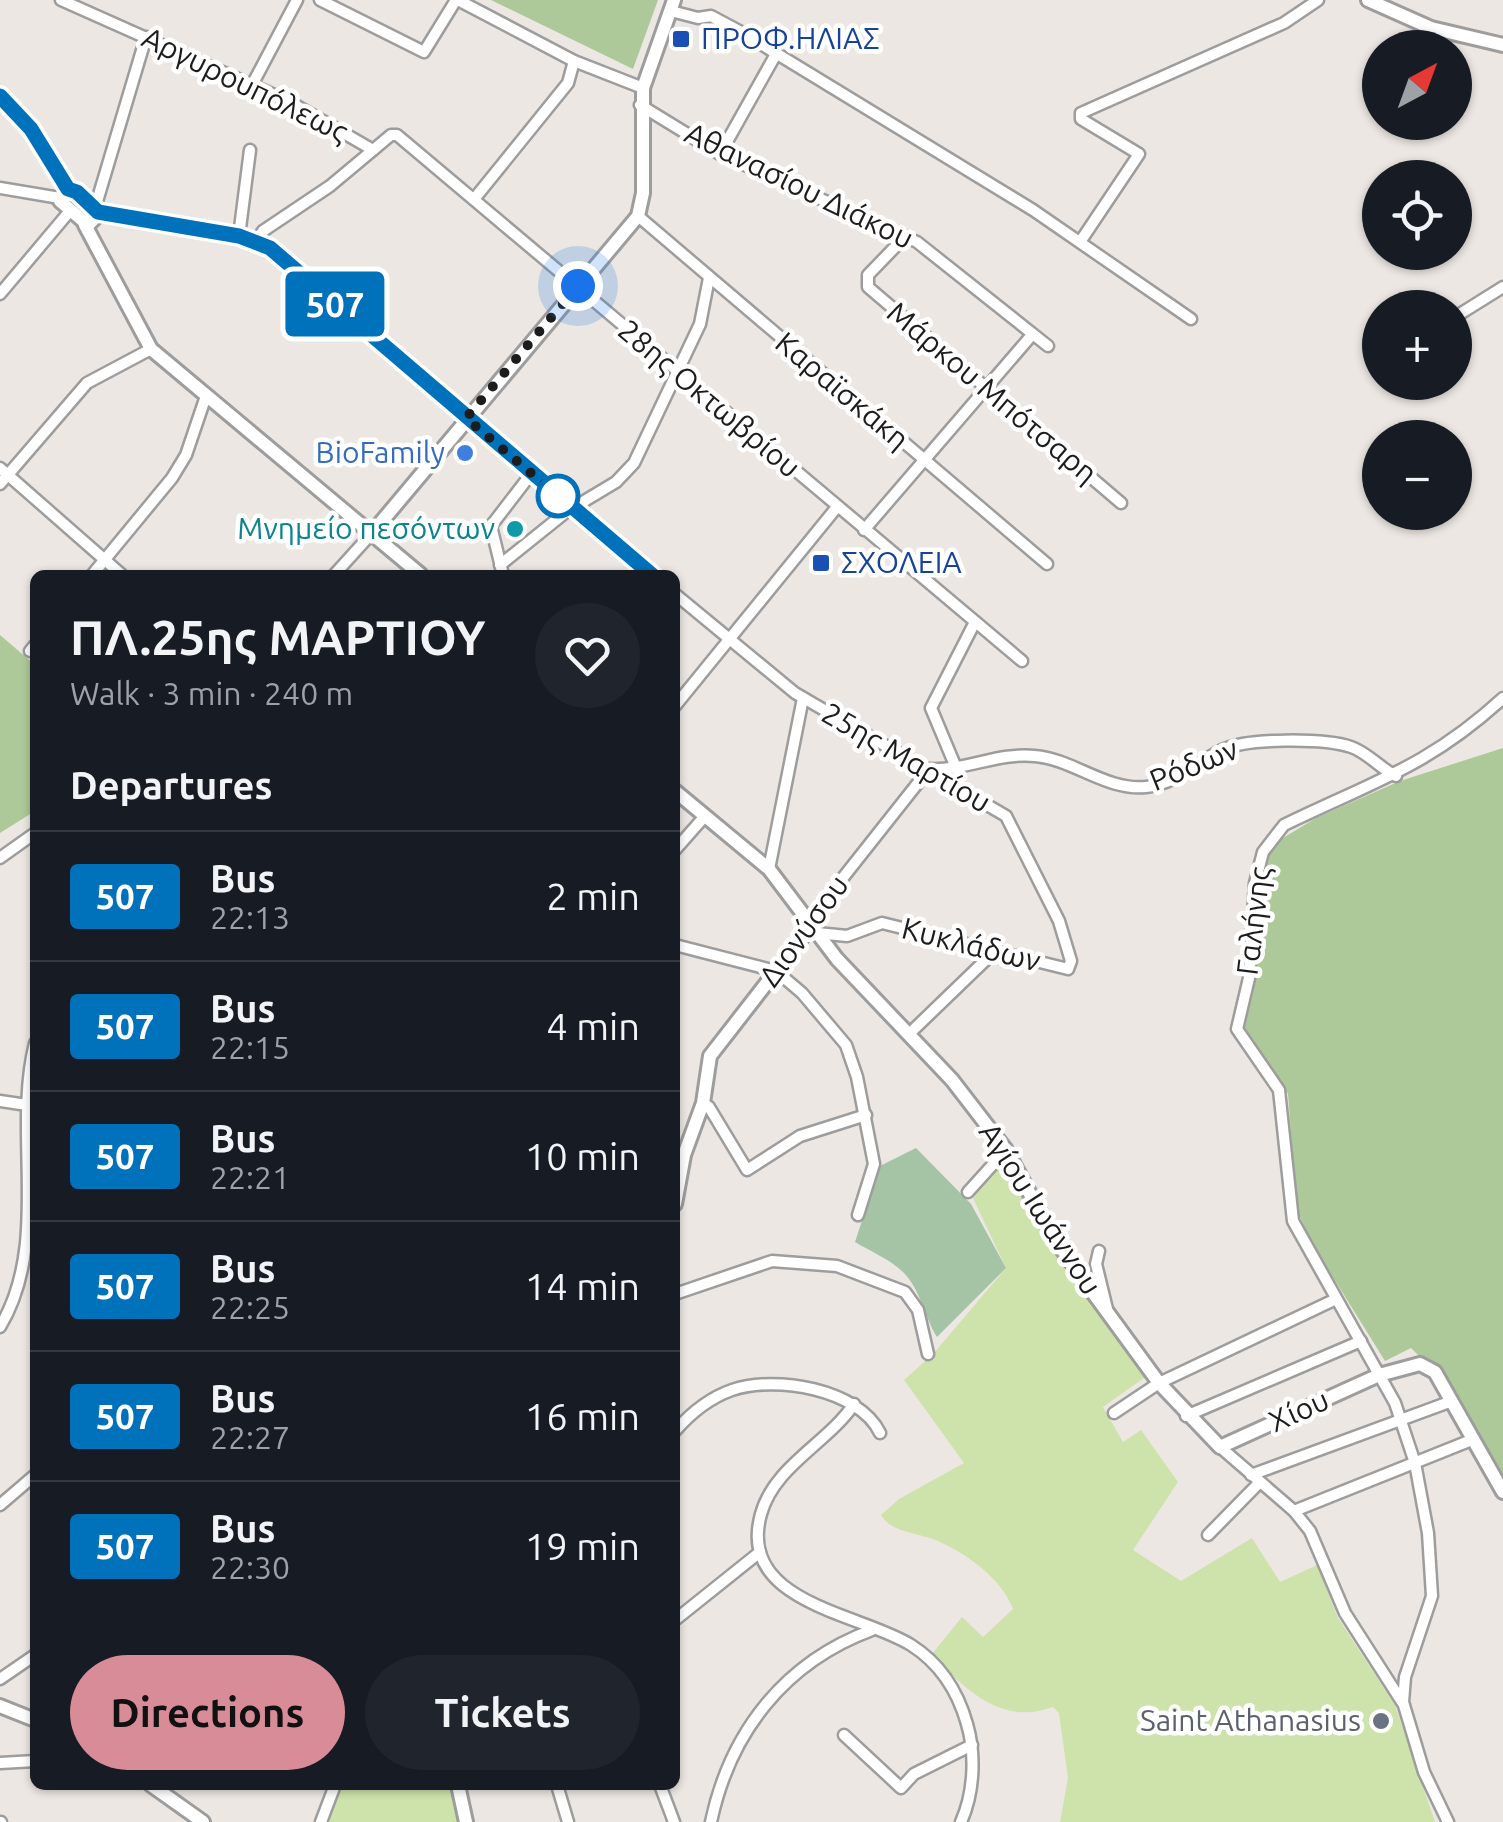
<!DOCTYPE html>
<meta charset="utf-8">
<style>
:root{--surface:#171b24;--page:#20242c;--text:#f1f3f6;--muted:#9ea1a6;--line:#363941;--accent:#d78c98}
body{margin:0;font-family:Ubuntu,sans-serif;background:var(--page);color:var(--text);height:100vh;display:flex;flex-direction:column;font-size:38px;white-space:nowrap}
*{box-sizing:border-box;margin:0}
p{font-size:32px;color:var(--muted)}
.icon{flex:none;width:55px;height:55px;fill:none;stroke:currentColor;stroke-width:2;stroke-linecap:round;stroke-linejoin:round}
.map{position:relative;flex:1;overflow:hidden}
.details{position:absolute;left:30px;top:570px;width:650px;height:1220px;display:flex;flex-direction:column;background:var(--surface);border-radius:15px;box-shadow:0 2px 8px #0004}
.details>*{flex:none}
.badge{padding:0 20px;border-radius:8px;font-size:35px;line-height:65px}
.needle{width:65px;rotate:41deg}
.tools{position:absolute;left:1362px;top:30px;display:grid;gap:20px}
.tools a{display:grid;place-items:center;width:110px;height:110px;border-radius:50%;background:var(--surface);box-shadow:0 2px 8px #0004;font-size:50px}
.you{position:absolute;width:50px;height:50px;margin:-25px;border:8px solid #fff;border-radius:50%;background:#1a73e8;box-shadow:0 0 0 15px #1a73e833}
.map>.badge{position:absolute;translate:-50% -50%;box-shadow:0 0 0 5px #fff}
h2{padding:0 40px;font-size:38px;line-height:90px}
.round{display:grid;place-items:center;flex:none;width:105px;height:105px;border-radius:52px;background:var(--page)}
.overview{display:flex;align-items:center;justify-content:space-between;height:170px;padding:0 40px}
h1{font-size:48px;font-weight:700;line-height:75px}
.cta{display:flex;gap:20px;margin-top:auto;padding:20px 40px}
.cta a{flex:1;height:115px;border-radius:60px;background:var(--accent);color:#111;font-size:40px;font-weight:700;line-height:115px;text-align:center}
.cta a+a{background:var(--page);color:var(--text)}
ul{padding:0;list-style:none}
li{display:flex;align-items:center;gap:30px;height:130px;padding:0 40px;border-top:2px solid var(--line)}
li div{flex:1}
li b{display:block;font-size:38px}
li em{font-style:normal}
li .badge{min-width:110px;font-weight:700;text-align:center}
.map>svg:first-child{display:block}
.grass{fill:#cee3ab}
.forest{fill:#aec999}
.cemetery{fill:#a5c3a5}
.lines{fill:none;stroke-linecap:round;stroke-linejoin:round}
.minor-casing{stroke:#9d9d9d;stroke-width:15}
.tertiary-casing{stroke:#9d9d9d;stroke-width:18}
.minor{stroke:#fff;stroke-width:10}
.tertiary{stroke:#fff;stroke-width:12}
.line-casing{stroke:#fff;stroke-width:22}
.line{stroke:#0072bc;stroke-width:15}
.walk{stroke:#1c1c1c;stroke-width:10;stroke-dasharray:0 18}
.transit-dot{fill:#1a4fb4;stroke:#fff;stroke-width:4}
.shop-dot{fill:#3f7fe0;stroke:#fff;stroke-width:4}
.stop-dot{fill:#fff;stroke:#0072bc;stroke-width:5}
.culture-dot{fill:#0f9aa8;stroke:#fff;stroke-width:4}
.worship-dot{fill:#6b7280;stroke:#fff;stroke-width:4}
.labels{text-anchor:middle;stroke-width:9;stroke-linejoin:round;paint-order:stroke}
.transit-label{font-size:30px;fill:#164399;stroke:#fff;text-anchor:start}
.street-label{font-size:30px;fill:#1c1c1c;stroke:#fff}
.shop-label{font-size:30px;fill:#366cbe;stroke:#fff;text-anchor:end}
.culture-label{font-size:30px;fill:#0d838f;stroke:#fff;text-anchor:end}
.worship-label{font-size:30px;fill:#5b616d;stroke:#fff;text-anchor:end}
</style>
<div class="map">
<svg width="1503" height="1822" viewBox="0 0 1503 1822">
<rect width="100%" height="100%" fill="#ece7e2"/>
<!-- grass -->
<g class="grass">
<path d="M1004,1162l46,75 98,138 -45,32 20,35 18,-12 37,52 -45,68 48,31 71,-43 28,44 37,-17 21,53 57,87 40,117h-375l8,-44 -9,-65 -6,-6c-51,19 -88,-17 -121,-53l30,-37 21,20 30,-28c-11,-30 -47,-56 -75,-68 -18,-8 -47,-8 -57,-26l18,-16 65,-36 -60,-83 30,-27 72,-85 -33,-70z"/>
<polygon points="342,1785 451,1785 459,1822 329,1822"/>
</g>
<!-- forest -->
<g class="forest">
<polygon points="491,0 658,0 633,69"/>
<polygon points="0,635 35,665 35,811 0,833"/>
<polygon points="1503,748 1503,1479 1456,1393 1411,1348 1385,1361 1313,1245 1297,1211 1288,1094 1243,1026 1257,972 1261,878 1273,844 1316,818 1400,781"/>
</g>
<!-- cemetery -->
<path class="cemetery" d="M916,1148l55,56 35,64 -69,69c-13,-21 -16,-47 -34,-65 -12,-12 -33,-21 -48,-30l25,-76z"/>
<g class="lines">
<defs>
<g id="minor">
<polyline points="61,0 290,102 373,150"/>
<polyline points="320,0 424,52 456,0"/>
<polyline points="458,0 574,61 643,88"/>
<polyline points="671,11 698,18 711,16 743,33 1033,210 1191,319"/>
<polyline points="251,87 297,0"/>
<polyline points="640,105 720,154 917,242 1048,346"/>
<polyline points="720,154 776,54"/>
<polyline points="0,188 60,198"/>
<polyline points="475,198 568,83 574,61"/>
<polyline points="95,208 146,37"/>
<polyline points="98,212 239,236 270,247 652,575"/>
<polyline points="638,216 1047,564"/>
<polyline points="901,234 897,245 868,275 868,287 1121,503"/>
<polyline points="239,236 250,150"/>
<polyline points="256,241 263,231 330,186 391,135 397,135 1022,661"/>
<polyline points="1080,242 1139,154 1081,119 1081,113 1284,23 1318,0"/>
<polyline points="0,294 69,212"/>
<polyline points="1455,317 1503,287"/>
<polyline points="0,468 122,575"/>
<polyline points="0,484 87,383 151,349"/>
<polyline points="864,530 1031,336"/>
<polyline points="500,565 566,512 616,482 634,463 700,324 709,278"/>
<polyline points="92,575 172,478 186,455 206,396"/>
<polyline points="334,575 372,533"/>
<polyline points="503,575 491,526 531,474"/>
<polyline points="675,594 795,693 1006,816 1059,921 1071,961 1068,969 882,923 847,936 817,933"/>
<polyline points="30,651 35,645"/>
<polyline points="675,706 837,507"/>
<polyline points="957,770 931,708 975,622"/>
<polyline points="675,850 705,816"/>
<polyline points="0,858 35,833"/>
<polyline points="769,869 803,698"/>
<path d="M811,926l27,-42 91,-115c36,2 70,-17 106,-13 38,3 71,35 111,31 29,-3 51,-24 76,-37 24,-12 102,-12 129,-3 16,5 30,22 45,29"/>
<polyline points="675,945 776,971 802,993 846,1045 857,1077 874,1164 858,1215"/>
<polyline points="910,1033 995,951"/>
<polyline points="0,1101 27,1105"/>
<polyline points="703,1103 709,1107 747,1170 800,1136 866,1115"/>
<polyline points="968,1192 1006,1150"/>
<polyline points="1099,1251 1096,1264 1107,1309"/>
<polyline points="675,1294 772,1261 837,1266 905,1292 918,1310 928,1354"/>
<path d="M0,1327c51,-85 12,-193 35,-284"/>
<path d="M854,1404c-26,39 -80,62 -93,110 -25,89 99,99 150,131 30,19 47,47 56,79 9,31 7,69 -6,98"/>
<polyline points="1114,1413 1159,1383 1334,1300"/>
<polyline points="1186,1416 1361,1341"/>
<path d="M675,1431c15,-17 34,-33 57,-41 43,-15 127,-1 148,43"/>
<polyline points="1220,1447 1294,1511 1310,1531 1345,1613 1402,1702"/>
<polyline points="1251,1475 1452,1401"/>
<polyline points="0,1505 35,1475"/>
<polyline points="1294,1511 1474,1439"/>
<polyline points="1208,1535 1259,1483"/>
<polyline points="675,1620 760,1552"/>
<polyline points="0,1679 35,1655"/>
<polyline points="844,1735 901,1788 914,1774 972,1745"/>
<polyline points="0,1763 35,1761"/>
<polyline points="557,1785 568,1822"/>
<polyline points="660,1785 674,1822"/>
<polyline points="0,1822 1,1822"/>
<polyline points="321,1822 335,1785"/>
<path d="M711,1822c19,-90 74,-160 161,-192"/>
<path d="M1448,1822l-24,-50 -21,-70 2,-25 27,-81 -4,-63 -13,-70 -20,-60 -102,-182 -14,-131 -42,-61 12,-51 6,-95 8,-31 21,-27c88,-43 144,-58 219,-127"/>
</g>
<g id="tertiary">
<polyline points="1368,0 1431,28 1503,45"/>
<polyline points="0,96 31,129 68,189"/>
<polygon points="68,189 95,208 97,216 88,225 60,201"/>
<polyline points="85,225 151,349 421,575"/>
<polyline points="372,533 638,216 643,193 643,88 674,0"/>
<polyline points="675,791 769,869 837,959 952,1080 1006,1150 1054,1238 1094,1294 1159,1383 1220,1447 1379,1375 1420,1364 1435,1372 1503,1492"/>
<polyline points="675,1204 684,1155 703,1103 710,1056 811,926"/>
<polyline points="0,1706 35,1720"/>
<polyline points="151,1785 203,1822"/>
<polyline points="458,1785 466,1822"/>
</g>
</defs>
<!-- minor casing -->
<use href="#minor" class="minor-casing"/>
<!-- tertiary casing -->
<use href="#tertiary" class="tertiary-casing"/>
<!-- minor -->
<use href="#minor" class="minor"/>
<!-- tertiary -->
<use href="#tertiary" class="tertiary"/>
</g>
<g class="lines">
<defs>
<polyline id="line" points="0,96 31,129 68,189 77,192 98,212 239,236 270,248 652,575"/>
</defs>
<!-- line casing -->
<use href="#line" class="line-casing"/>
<!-- line -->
<use href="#line" class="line"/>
<!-- walk -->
<polyline class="walk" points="558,496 466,418 578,286"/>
</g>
<!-- markers -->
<g class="transit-dot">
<rect x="671" y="29" width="20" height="20" rx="5"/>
<rect x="811" y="553" width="20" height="20" rx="5"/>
</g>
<circle class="shop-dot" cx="465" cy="453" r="10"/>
<circle class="stop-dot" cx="558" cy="496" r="20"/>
<circle class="culture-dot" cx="515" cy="529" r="10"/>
<circle class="worship-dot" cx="1381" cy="1721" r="10"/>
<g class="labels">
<!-- transit labels -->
<g class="transit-label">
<text x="701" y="49">ΠΡΟΦ.ΗΛΙΑΣ</text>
<text x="841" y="573">ΣΧΟΛΕΙΑ</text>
</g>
<!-- street labels -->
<g class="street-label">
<text transform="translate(245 85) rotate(26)" y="10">Αργυρουπόλεως</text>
<text transform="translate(799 186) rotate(26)" y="10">Αθανασίου Διάκου</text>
<text transform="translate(842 391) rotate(40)" y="10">Καραϊσκάκη</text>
<text transform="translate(992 393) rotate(40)" y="10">Μάρκου Μπότσαρη</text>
<text transform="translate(709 399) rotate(40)" y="10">28ης Οκτωβρίου</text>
<text transform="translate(906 758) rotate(30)" y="10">25ης Μαρτίου</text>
<text transform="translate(1194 765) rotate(-22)" y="10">Ρόδων</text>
<text transform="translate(1254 921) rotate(-83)" y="10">Γαλήνης</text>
<text transform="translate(804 931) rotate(-54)" y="10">Διονύσου</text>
<text transform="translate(971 945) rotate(14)" y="10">Κυκλάδων</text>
<text transform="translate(1040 1209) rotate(57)" y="10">Αγίου Ιωάννου</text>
<text transform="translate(1299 1411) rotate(-24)" y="10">Χίου</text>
</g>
<!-- shop labels -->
<g class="shop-label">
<text x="445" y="463">BioFamily</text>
</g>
<!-- culture labels -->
<g class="culture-label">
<text x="495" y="539">Μνημείο πεσόντων</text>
</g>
<!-- worship labels -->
<g class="worship-label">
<text x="1361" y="1731">Saint Athanasius</text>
</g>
</g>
</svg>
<div class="tools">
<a><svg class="needle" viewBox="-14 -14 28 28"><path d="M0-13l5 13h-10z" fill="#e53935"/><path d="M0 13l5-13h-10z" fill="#9ea1a6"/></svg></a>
<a><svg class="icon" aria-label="locate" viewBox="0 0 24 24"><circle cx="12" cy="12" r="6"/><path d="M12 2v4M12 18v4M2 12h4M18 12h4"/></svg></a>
<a>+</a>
<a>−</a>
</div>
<div class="you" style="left:578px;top:286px"></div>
<b class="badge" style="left:335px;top:304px;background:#0072bc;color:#fff">507</b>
<section class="details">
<div class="overview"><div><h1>ΠΛ.25ης ΜΑΡΤΙΟΥ</h1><p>Walk · 3 min · 240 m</p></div><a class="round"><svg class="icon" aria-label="heart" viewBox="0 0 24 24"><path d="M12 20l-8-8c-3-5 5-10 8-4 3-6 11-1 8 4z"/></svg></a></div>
<h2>Departures</h2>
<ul>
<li><span class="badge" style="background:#0072bc;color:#fff">507</span><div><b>Bus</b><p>22:13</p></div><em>2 min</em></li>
<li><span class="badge" style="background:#0072bc;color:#fff">507</span><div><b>Bus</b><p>22:15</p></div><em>4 min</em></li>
<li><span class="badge" style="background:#0072bc;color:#fff">507</span><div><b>Bus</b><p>22:21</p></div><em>10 min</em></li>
<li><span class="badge" style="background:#0072bc;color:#fff">507</span><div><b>Bus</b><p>22:25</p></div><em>14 min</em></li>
<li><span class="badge" style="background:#0072bc;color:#fff">507</span><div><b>Bus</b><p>22:27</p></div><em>16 min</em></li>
<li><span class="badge" style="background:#0072bc;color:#fff">507</span><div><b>Bus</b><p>22:30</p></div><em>19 min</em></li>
</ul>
<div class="cta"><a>Directions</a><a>Tickets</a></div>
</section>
</div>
